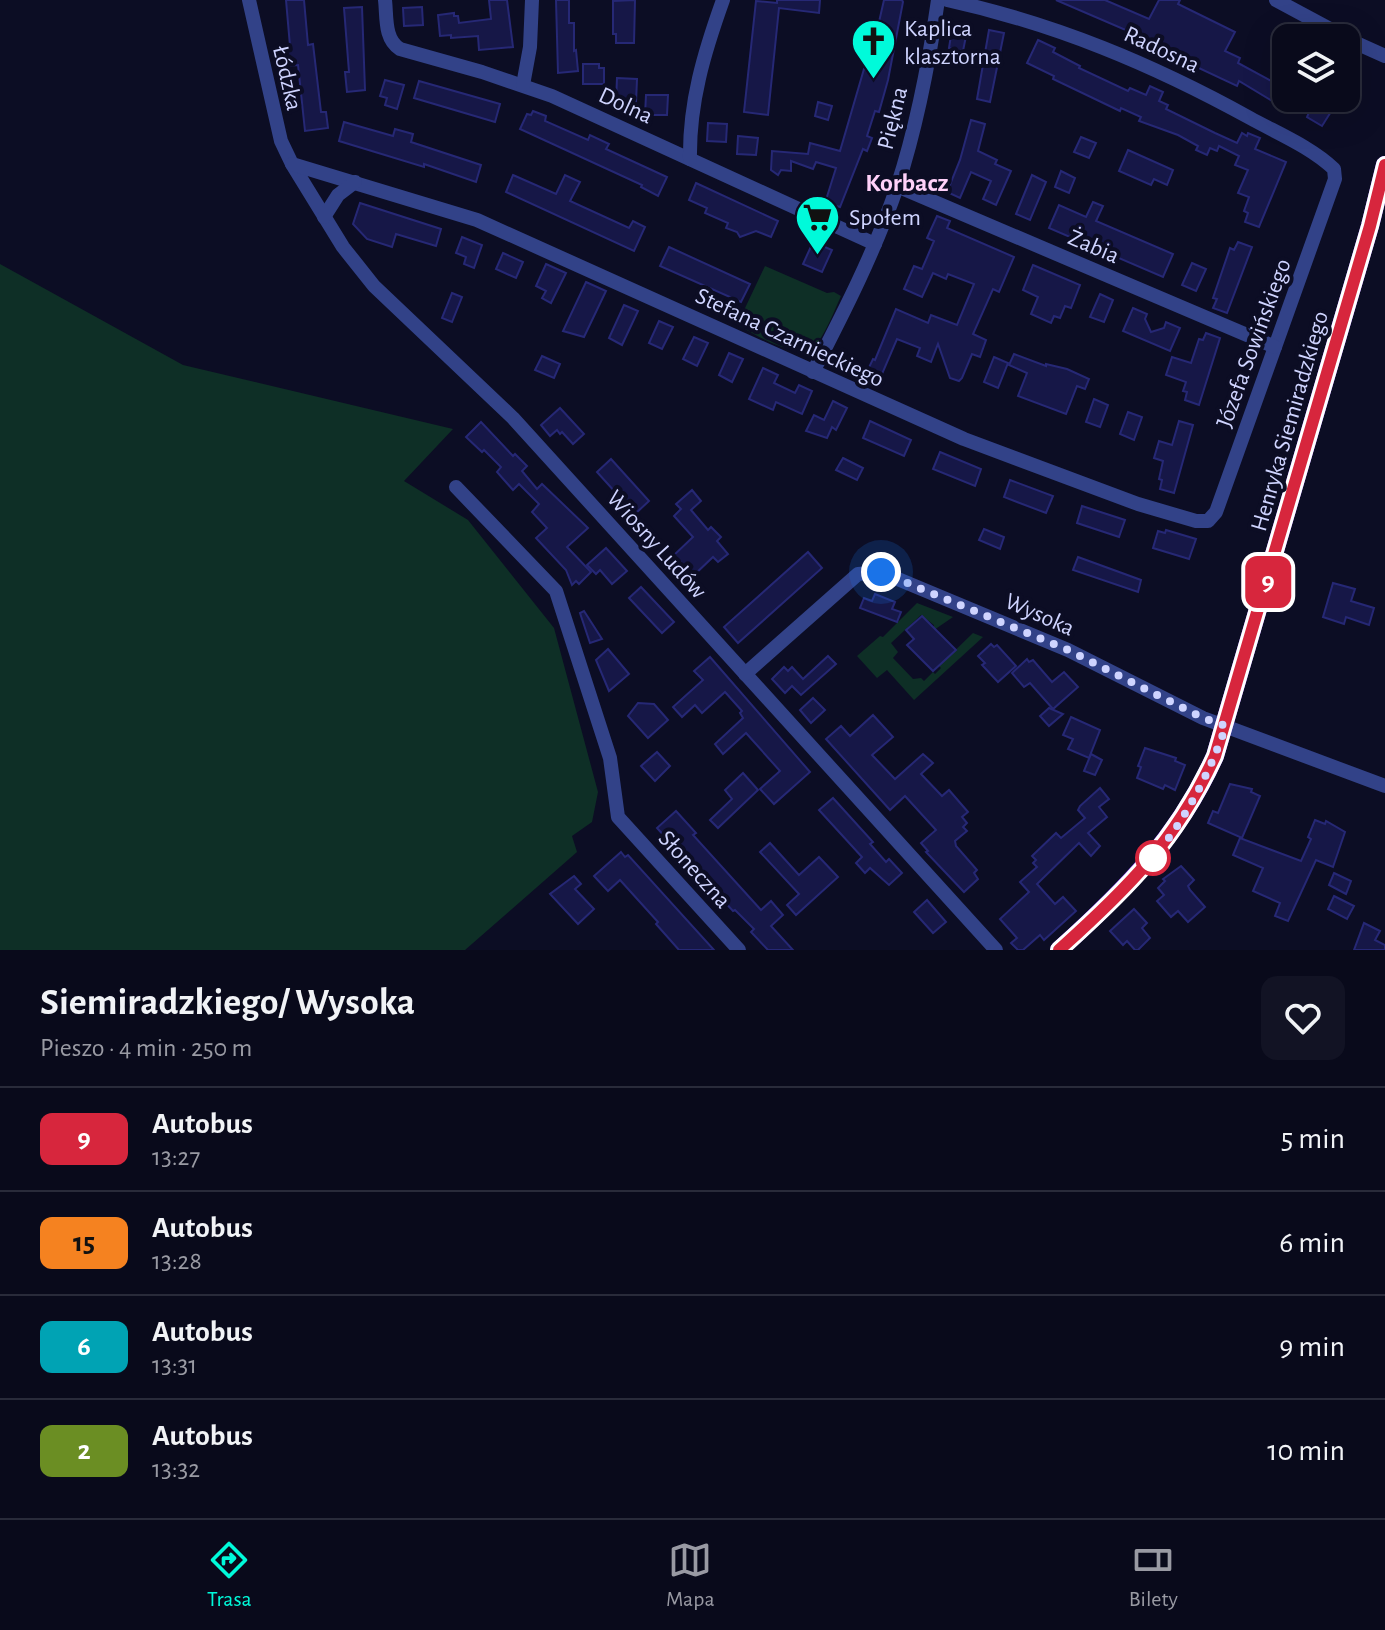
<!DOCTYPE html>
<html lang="pl">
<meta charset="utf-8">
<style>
:root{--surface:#090a1b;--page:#121324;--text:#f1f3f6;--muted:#999aa3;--line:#292b3a;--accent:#00fada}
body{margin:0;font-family:"Alegreya Sans",sans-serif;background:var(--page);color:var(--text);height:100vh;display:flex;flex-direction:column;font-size:30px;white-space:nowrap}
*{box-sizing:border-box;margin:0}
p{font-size:26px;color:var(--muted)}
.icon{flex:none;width:44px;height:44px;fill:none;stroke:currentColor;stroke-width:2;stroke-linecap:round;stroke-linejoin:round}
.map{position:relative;height:950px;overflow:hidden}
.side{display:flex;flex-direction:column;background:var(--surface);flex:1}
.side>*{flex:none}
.badge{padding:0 16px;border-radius:12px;font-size:28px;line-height:52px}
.tools{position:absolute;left:1272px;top:24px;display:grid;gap:16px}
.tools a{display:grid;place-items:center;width:88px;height:88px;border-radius:16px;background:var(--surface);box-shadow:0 8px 32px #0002,0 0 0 2px var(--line);font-size:40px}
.you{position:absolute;width:40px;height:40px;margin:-20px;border:6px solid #fff;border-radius:50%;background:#1a73e8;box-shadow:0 0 0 12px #1a73e833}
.map>.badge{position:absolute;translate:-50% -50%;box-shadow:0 0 0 4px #fff}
.round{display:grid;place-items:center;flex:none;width:84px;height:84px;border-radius:16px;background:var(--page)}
.overview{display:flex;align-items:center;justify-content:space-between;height:136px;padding:0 40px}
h1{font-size:38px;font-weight:700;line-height:60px}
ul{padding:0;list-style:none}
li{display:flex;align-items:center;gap:24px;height:104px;padding:0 40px;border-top:2px solid var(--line)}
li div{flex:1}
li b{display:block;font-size:30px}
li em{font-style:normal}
li .badge{min-width:88px;font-weight:700;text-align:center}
.dock{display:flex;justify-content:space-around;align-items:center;height:112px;border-top:2px solid var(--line);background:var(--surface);font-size:22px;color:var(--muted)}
.dock a{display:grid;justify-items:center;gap:4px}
.dock .current{color:var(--accent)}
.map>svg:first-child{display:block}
.green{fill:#0e2f26}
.building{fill:#161747;stroke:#262875;stroke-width:2}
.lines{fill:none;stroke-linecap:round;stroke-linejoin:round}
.minor{stroke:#324288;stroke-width:14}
.major{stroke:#9956ff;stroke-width:18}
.line-casing{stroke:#fff;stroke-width:18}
.line{stroke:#d7263d;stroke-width:12}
.walk{stroke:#cfd4ff;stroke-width:8;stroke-dasharray:0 14.4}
.stop-dot{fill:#fff;stroke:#d7263d;stroke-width:4}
.labels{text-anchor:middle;stroke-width:8;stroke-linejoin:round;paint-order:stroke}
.poi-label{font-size:24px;fill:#cfd4ff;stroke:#0c0d24;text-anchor:start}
.street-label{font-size:24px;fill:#cfd4ff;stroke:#0c0d24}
.neighbourhood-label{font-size:26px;font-weight:bold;fill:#ffd1f9;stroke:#0c0d24}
</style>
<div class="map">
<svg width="1385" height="950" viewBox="0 0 1385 950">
<rect width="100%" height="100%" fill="#0c0d24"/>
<!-- green -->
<g class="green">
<polygon points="0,264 183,365 453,429 404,481 468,520 554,628 598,792 592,822 572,836 577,852 465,950 0,950"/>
<path d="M765,266l62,27 7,-1 7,4c-6,13 -11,27 -19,40 -19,32 -62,0 -85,-11z"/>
<polygon points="917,603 953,617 934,630 934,625 921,615 891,643 898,652 893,658 913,679 921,678 924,681 933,672 935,674 941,668 939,666 973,633 983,637 914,700 887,670 877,678 857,656 880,636 883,637"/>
</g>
<!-- building -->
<g class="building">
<polygon points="286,0 304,0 308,45 313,44 321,112 326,112 328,128 305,131 298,65 289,66 287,47 290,46"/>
<polygon points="489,0 507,0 513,47 479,50 478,36 451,38 451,35 440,36 438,15 454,13 454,16 458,16 459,23 491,19"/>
<polygon points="556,0 569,0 569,23 574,23 574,51 576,50 578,71 558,73"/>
<polygon points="635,0 634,43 616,43 616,34 613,34 613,1"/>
<polygon points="777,0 820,0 819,13 779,8 768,115 744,112 756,1 777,3"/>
<polygon points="884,0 902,0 903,2 888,80 879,112 875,111 867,136 872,138 867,151 863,149 840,207 825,203 836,168 816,162 813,169 791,161 791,171 781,170 778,175 771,170 772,151 808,154 810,143 840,151 864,69 868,70"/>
<polygon points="1056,0 1105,0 1149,19 1159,0 1180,0 1178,4 1235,32 1225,51 1240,58 1238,63 1286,89 1286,100 1282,107 1239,81 1237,86 1154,47 1156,43"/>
<polygon points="362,7 365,90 347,92 345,72 349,72 344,8"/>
<polygon points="422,7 423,25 404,26 403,8"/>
<polygon points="953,23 968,26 963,51 949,48"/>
<polygon points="989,30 1004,33 990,102 977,99"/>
<polygon points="1038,40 1055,48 1053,52 1080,66 1079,68 1128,91 1130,88 1146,95 1150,86 1163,92 1159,101 1168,105 1166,109 1215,133 1237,143 1242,133 1247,136 1248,133 1260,138 1255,149 1286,162 1259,227 1245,222 1248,213 1244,211 1249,197 1238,193 1248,170 1235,165 1239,156 1219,146 1217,151 1210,148 1207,155 1196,150 1198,146 1178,135 1139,121 1141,117 1121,108 1120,111 1053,79 1054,76 1027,63"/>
<polygon points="583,64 599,64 599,68 604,68 604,84 583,84"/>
<polygon points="617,78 637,79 636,103 616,102"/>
<polygon points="385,80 404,85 397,109 385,105 387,98 380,96"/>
<polygon points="419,81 500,104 495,122 414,98"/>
<polygon points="646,95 668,95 667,115 645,115"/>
<polygon points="1315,98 1334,107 1322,126 1307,117"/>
<polygon points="818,102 832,106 828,120 815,116"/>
<polygon points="533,111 546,116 545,121 588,140 590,135 609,144 606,149 667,177 658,196 641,187 642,185 520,129 527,114 531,115"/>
<polygon points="971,120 985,124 978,151 997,160 995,164 1011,171 996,205 983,199 991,181 971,172 960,198 947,192 960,160"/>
<polygon points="344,122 393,136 395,129 413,134 411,142 481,165 476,182 424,164 424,167 339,141"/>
<polygon points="708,123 727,124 726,142 707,141"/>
<polygon points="738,136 758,138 756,155 737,154"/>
<polygon points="1081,137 1096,143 1089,158 1074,152"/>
<polygon points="1128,150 1173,170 1167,185 1154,179 1151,185 1119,171"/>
<polygon points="1061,171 1075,178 1069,193 1055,187"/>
<polygon points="513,175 556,194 565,175 580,182 570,201 629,228 633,221 645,227 634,251 506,192"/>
<polygon points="1032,175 1046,182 1030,220 1016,214"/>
<polygon points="696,183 778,221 771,237 756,231 740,237 737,232 726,228 728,223 705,213 707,208 689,200"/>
<polygon points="1093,202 1103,206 1096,221 1173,254 1163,277 1049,228 1059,205 1086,217"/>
<polygon points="360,203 441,229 436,246 396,234 392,247 367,239 353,224"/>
<polygon points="937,216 950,221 947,228 1014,257 999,292 993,289 973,334 986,340 980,357 972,354 962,378 959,381 950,378 938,344 931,362 917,356 920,348 897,339 876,388 862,382 873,359 875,360 896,309 928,323 931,315 957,325 974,284 948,274 946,279 933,273 922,297 904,289 914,266 922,269 934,241 927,238"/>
<polygon points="462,237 482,245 474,268 464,264 466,257 456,253"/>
<polygon points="813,242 832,250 822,272 803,264"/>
<polygon points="1238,242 1252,247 1227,313 1213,308 1217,299 1213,298 1230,248 1234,250"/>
<polygon points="669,247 750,284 741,302 660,266"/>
<polygon points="503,253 523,262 516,278 496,269"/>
<polygon points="1192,263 1206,269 1196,291 1182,285"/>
<polygon points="546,264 566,273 551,303 542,298 546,291 536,286"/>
<polygon points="1033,265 1080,285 1071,308 1065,306 1060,318 1054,316 1051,323 1031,314 1038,297 1023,290"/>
<polygon points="586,282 606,291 584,337 563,331"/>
<polygon points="452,293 462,297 452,322 442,318"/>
<polygon points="1100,294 1113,300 1104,322 1090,317"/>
<polygon points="624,305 638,311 622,345 609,338"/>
<polygon points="1133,308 1147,314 1145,319 1151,332 1164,328 1166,322 1180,328 1170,351 1123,331"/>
<polygon points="659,321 673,327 662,349 649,343"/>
<polygon points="1206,333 1220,338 1199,405 1185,400 1187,392 1183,391 1186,382 1166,375 1172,357 1191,363 1199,339 1203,340"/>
<polygon points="694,337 708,343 697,366 683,359"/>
<polygon points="729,353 743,359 732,382 719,375"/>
<polygon points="1014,354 1046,366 1046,364 1067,369 1089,379 1085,389 1077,386 1066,414 1018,396 1027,373 1009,365"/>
<polygon points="542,356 560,364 554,378 535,370"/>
<polygon points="994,357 1008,363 998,388 984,382"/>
<polygon points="763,368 778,375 774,383 795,393 799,385 812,391 802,414 776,402 773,410 749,399"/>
<polygon points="1094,399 1108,405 1100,427 1086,422"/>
<polygon points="833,401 847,408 836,430 832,427 827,438 806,431 814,415 824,420"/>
<polygon points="560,408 584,434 573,444 562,432 560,434 557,430 550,436 541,425"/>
<polygon points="1128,412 1142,417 1134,440 1120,434"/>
<polygon points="870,421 911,440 904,456 863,438"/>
<polygon points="1179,421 1193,425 1174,493 1160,489 1162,480 1159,479 1163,461 1154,458 1159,441 1172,445"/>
<polygon points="481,422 513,456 515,454 527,466 522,471 537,489 542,484 588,528 567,547 591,572 579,584 576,581 572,585 566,570 536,538 547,528 532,512 539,504 519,484 513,490 497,472 501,467 484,450 482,452 466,437"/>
<polygon points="940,452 981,469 975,486 933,469"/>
<polygon points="843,458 863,468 857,480 836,470"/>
<polygon points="611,459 649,501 635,514 597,472"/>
<polygon points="1010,480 1053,496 1046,513 1004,497"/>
<polygon points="692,490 701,501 691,510 708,530 711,527 721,537 717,541 728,554 718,562 713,557 692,577 673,556 693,537 674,516 681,509 676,504"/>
<polygon points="1082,506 1125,520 1119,537 1077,523"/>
<polygon points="984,529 1004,537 1000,549 979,540"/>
<polygon points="1166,530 1196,539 1189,559 1153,548 1158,531 1165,533"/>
<polygon points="606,548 627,571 612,584 600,570 596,574 587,565"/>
<polygon points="808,552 822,568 738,643 724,627"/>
<polygon points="1078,557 1141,580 1138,592 1073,570"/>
<polygon points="1333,583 1355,589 1351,601 1374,608 1369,625 1346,617 1344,624 1323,617"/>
<polygon points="641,587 674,622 662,633 629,598"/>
<polygon points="875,594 895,602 892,609 901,612 897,622 860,608 864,598 872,601"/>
<polygon points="584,611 602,639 590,643 580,613"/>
<polygon points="922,616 956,650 933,671 907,645 914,639 906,630"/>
<polygon points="991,644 994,647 997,645 1016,666 998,682 982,665 985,663 978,656"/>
<polygon points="608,649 629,674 609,691 596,660"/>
<polygon points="828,656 836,664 801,695 792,686 785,693 772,679 784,667 788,671 792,667 803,679"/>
<polygon points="710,657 810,772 774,804 760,789 780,771 746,733 723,754 715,744 743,718 740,713 742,711 725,692 702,713 695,705 682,717 673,707 703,680 694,671"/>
<polygon points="1027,659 1029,662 1033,660 1052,682 1064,672 1078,687 1053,709 1030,683 1024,687 1012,673"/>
<polygon points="813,698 825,710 811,723 800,710"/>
<polygon points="638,703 654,704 668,720 648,738 628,716"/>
<polygon points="1049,708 1063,714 1049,726 1040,716"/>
<polygon points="873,715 893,737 872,755 895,779 923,754 933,763 921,774 942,796 949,790 968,812 962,817 967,823 963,827 967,831 955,841 956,846 977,870 974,873 978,879 964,892 926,852 928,851 921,843 936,830 905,796 890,810 826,739 841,726 850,736"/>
<polygon points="1071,717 1100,730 1089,758 1068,749 1073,739 1063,735"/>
<polygon points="1145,748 1176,758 1175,761 1185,765 1175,790 1165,785 1163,789 1137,778 1141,767 1138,766"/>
<polygon points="657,752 670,766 655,781 641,766"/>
<polygon points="1091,754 1102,760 1095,775 1084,771"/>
<polygon points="743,773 758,790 718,828 710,820 732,799 725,790"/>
<polygon points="1230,784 1252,789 1251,792 1260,796 1242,838 1208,823 1213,811 1218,813"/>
<polygon points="1100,788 1109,799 1099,807 1107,817 1088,833 1100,846 1091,856 1079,843 1037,884 1055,904 1063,897 1076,911 1044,940 1040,935 1023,950 1018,950 1011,943 1017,938 1000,919 1029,892 1020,882 1037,867 1033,863 1036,860 1032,856 1056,833 1061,838 1085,818 1078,810 1080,806"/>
<polygon points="833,798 873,842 870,844 886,862 889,859 902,873 889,885 870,868 865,873 856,863 862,857 819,810"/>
<polygon points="676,811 696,833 693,835 761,910 771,901 783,915 771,926 793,950 768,950 751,932 754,929 735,910 733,911 657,828"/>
<polygon points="1315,820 1325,824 1326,821 1345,832 1333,867 1316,860 1288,921 1275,916 1280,903 1253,891 1263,868 1233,855 1240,838 1301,861 1311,839 1308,837"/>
<polygon points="770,843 799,875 819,857 838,877 796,915 787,905 799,894 760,852"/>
<polygon points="621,852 625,857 628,855 714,950 679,950 656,924 658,922 620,880 608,891 594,876"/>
<polygon points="1181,866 1194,880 1188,886 1190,890 1205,907 1188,922 1178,911 1171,917 1157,901 1164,895 1158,888 1165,881 1163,879"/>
<polygon points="1334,873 1351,881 1346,894 1329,885"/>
<polygon points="574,876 581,884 575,889 594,909 578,924 550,894"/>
<polygon points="1334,896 1354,906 1347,919 1328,909"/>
<polygon points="927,900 946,922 933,933 914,912"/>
<polygon points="1134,909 1147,923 1142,928 1150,938 1138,950 1135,950 1127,941 1123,945 1110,931"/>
<polygon points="1364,923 1380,931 1375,940 1385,945 1385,950 1354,950"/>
</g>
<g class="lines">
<!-- minor -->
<g class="minor">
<polyline points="249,0 281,141 292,164 343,247 374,286 513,418 996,950"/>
<path d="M385,0c2,17 -1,39 15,49l82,23 70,24 323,148"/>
<polyline points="1276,0 1356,43 1385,56"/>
<polyline points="523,85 530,47 532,0"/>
<path d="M690,159c-1,-56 14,-106 33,-159"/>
<path d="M292,164l185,56 487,219 174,65 58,17h12l8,-9 119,-333 -1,-10c-23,-22 -57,-36 -84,-51 -98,-54 -194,-94 -303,-118"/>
<polyline points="897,186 1275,347"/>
<polyline points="324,217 338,195 355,182"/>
<path d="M813,372c31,-60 62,-121 84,-185 20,-61 32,-124 41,-187"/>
<polyline points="456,487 556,591 610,758 618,817 739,950"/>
<polyline points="745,674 858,574 881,572 1068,650 1203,718 1385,786"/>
</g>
<!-- major -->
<path class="major" d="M1059,950c66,-60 119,-112 156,-194l155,-530 15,-61"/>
</g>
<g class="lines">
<defs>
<path id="line" d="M1059,950c68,-61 117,-109 156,-194l155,-530 15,-61"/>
</defs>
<!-- line casing -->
<use href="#line" class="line-casing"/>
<!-- line -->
<use href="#line" class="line"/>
<!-- walk -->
<path class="walk" d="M881,572l187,78 135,68 23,8c-17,48 -40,93 -73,132"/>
</g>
<!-- icons -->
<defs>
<symbol id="church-pin" viewBox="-11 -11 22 30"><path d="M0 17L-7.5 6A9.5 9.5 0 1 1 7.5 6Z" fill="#00fada" stroke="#0c0d24"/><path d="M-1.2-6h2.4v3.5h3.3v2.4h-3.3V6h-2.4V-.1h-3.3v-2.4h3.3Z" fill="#111"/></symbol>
<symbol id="supermarket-pin" viewBox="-11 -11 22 30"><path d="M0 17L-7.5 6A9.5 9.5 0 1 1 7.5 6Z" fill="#00fada" stroke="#0c0d24"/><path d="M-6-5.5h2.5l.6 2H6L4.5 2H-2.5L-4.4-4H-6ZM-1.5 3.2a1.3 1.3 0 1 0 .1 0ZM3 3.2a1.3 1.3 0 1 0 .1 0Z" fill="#111"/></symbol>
</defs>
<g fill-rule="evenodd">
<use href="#church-pin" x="848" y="16" width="51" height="69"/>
<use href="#supermarket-pin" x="792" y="192" width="51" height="69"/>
</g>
<!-- markers -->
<circle class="stop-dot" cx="1153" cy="858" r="16"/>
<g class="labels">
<!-- poi labels -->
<g class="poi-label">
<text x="904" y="36">Kaplica<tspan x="904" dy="28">klasztorna</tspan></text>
<text x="849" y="225">Społem</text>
</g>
<!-- street labels -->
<g class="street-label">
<text transform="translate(1162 49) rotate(25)" y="8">Radosna</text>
<text transform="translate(288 78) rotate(77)" y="8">Łódzka</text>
<text transform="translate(626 105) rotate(25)" y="8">Dolna</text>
<text transform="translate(892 118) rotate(-76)" y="8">Piękna</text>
<text transform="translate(1094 246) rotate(23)" y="8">Żabia</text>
<text transform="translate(790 337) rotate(25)" y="8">Stefana Czarnieckiego</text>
<text transform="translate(1253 343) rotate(-70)" y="8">Józefa Sowińskiego</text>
<text transform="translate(1289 421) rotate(-74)" y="8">Henryka Siemiradzkiego</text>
<text transform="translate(657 544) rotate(48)" y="8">Wiosny Ludów</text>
<text transform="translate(1040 614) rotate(24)" y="8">Wysoka</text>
<text transform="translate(695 869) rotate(48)" y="8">Słoneczna</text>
</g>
<!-- neighbourhood labels -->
<g class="neighbourhood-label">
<text x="907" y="191">Korbacz</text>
</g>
</g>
</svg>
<div class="tools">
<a><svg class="icon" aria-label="layers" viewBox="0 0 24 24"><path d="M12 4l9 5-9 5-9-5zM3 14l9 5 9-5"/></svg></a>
</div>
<div class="you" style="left:881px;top:572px"></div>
<b class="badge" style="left:1268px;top:582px;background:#d7263d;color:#fff">9</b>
</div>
<section class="side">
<div class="overview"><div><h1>Siemiradzkiego/ Wysoka</h1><p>Pieszo · 4 min · 250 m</p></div><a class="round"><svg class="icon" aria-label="heart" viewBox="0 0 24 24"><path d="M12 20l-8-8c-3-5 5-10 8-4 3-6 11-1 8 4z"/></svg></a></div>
<ul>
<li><span class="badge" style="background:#d7263d;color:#fff">9</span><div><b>Autobus</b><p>13:27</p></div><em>5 min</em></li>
<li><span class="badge" style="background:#f58220;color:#111">15</span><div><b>Autobus</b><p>13:28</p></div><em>6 min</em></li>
<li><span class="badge" style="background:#00a3b4;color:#fff">6</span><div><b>Autobus</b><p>13:31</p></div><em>9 min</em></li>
<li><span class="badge" style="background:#6b8e23;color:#fff">2</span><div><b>Autobus</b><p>13:32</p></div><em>10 min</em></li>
</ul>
</section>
<nav class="dock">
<a class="current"><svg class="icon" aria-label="directions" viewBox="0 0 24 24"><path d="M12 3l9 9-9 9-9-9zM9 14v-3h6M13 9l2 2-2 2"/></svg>Trasa</a>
<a><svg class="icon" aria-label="map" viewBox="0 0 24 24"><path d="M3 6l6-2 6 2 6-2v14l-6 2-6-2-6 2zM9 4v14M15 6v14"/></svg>Mapa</a>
<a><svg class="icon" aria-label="tickets" viewBox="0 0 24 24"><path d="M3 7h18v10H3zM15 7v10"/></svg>Bilety</a>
</nav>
